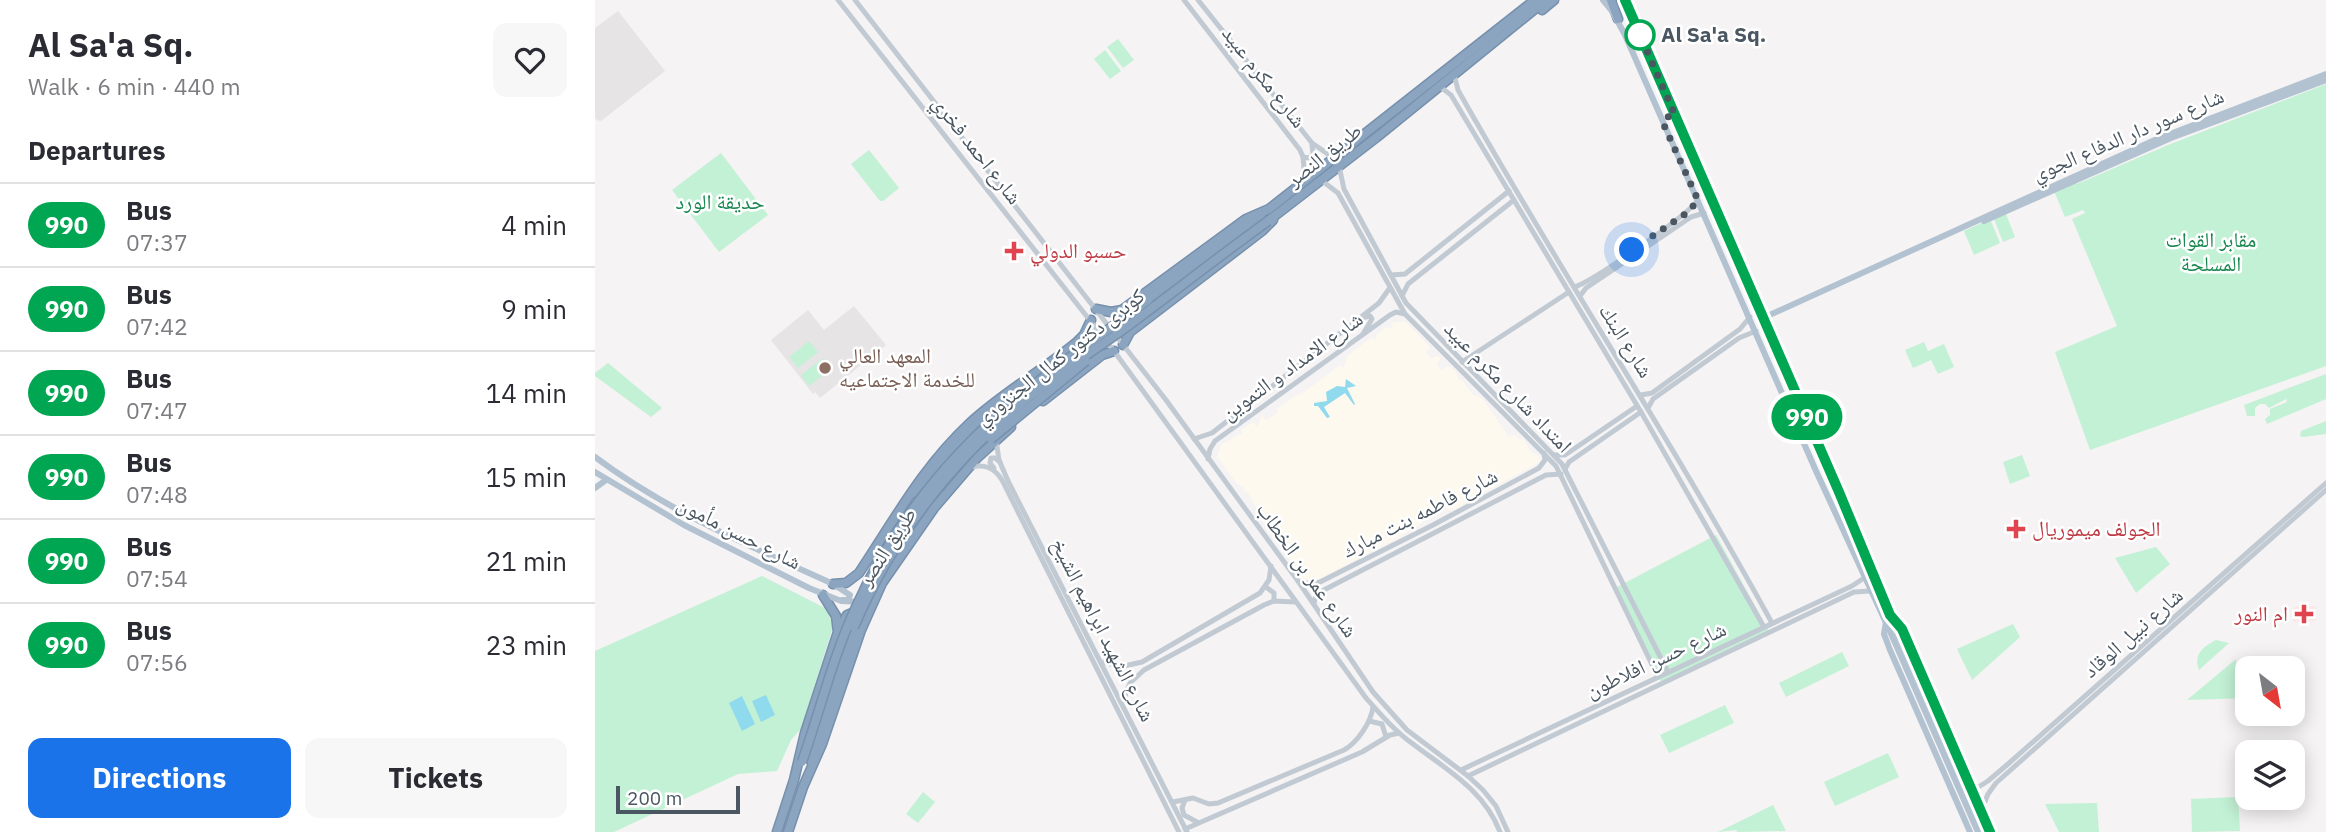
<!DOCTYPE html>
<meta charset="utf-8">
<style>
:root{--surface:#fff;--page:#f7f7f7;--text:#2b2b33;--muted:#7c7c81;--line:#e1e1e2;--accent:#1a73e8}
body{margin:0;font-family:"IBM Plex Sans","Noto Naskh Arabic",sans-serif;background:var(--page);color:var(--text);height:100vh;display:flex;flex-direction:column;font-size:26px;white-space:nowrap}
*{box-sizing:border-box;margin:0}
p{font-size:23px;color:var(--muted)}
.icon{flex:none;width:38px;height:38px;fill:none;stroke:currentColor;stroke-width:2;stroke-linecap:round;stroke-linejoin:round}
.map{position:relative;flex:1;overflow:hidden}
.side{display:flex;flex-direction:column;background:var(--surface);width:595px}
.side>*{flex:none}
.badge{padding:0 14px;border-radius:23px;font-size:24px;line-height:46px}
.needle{width:46px;rotate:149deg}
.tools{position:absolute;left:1640px;top:656px;display:grid;gap:14px}
.tools a{display:grid;place-items:center;width:70px;height:70px;border-radius:14px;background:var(--surface);box-shadow:0 4px 18px #0003;font-size:35px}
.scale{position:absolute;left:21px;bottom:18px;width:124px;box-sizing:border-box;padding-left:7px;border:4px solid #4a5661;border-top:0;font-size:19px;line-height:24px;white-space:nowrap;color:#4a5661;-webkit-text-stroke:5px #fff;paint-order:stroke}
.you{position:absolute;width:35px;height:35px;margin:-18px;border:5px solid #fff;border-radius:50%;background:#1a73e8;box-shadow:0 0 0 10px #1a73e833}
.map>.badge{position:absolute;translate:-50% -50%;box-shadow:0 0 0 4px #fff}
h2{padding:0 28px;font-size:26px;line-height:63px}
.round{display:grid;place-items:center;flex:none;width:74px;height:74px;border-radius:14px;background:var(--page)}
.headline{display:flex;align-items:center;justify-content:space-between;height:119px;padding:0 28px}
h1{font-size:33px;font-weight:800;line-height:52px}
.cta{display:flex;gap:14px;margin-top:auto;padding:14px 28px}
.cta a{flex:1;height:80px;border-radius:14px;background:var(--accent);color:#fff;font-size:28px;font-weight:800;line-height:80px;text-align:center}
.cta a+a{background:var(--page);color:var(--text)}
ul{padding:0;list-style:none}
li{display:flex;align-items:center;gap:21px;height:84px;padding:0 28px;border-top:2px solid var(--line)}
li div{flex:1}
li b{display:block;font-size:26px}
li em{font-style:normal}
li .badge{min-width:77px;font-weight:700;text-align:center}
main{display:flex;flex:1;min-height:0}
.map>svg:first-child{display:block}
.commercial{fill:#fdf9ef}
.education{fill:#e6e4e5}
.medical{fill:#fce8e6}
.green{fill:#c3f1d5}
.water{fill:#90daee}
.lines{fill:none;stroke-linecap:round;stroke-linejoin:round}
.highway-casing{stroke:#7690ad;stroke-width:11}
.minor{stroke:#c1cad2;stroke-width:5}
.major{stroke:#b3c2d1;stroke-width:6}
.highway{stroke:#8ba5c1;stroke-width:8}
.highway-bridge-casing{stroke:#7690ad;stroke-width:11;stroke-linecap:butt}
.major-bridge{stroke:#b3c2d1;stroke-width:6}
.highway-bridge{stroke:#8ba5c1;stroke-width:8}
.line-casing{stroke:#fff;stroke-width:16}
.line{stroke:#00a651;stroke-width:10}
.walk{stroke:#4a5661;stroke-width:7;stroke-dasharray:0 12.6}
.stop-dot{fill:#fff;stroke:#00a651;stroke-width:3.5}
.health-dot{fill:#e0444e;stroke:#fff;stroke-width:2.5}
.education-dot{fill:#8d6e63;stroke:#fff;stroke-width:2.5}
.labels{text-anchor:middle;stroke-width:5;stroke-linejoin:round;paint-order:stroke}
.stop-label{font-size:21px;font-weight:bold;fill:#4a5661;stroke:#fff;text-anchor:start}
.street-label{font-size:21px;fill:#4a5661;stroke:#fff}
.park-label{font-size:21px;fill:#17864f;stroke:#fff}
.health-label{font-size:21px;fill:#be3a42;stroke:#fff;text-anchor:start}
.education-label{font-size:21px;fill:#785e54;stroke:#fff;text-anchor:start}
</style>
<main>
<section class="side">
<div class="headline"><div><h1>Al Sa'a Sq.</h1><p>Walk · 6 min · 440 m</p></div><a class="round"><svg class="icon" aria-label="heart" viewBox="0 0 24 24"><path d="M12 20l-8-8c-3-5 5-10 8-4 3-6 11-1 8 4z"/></svg></a></div>
<h2>Departures</h2>
<ul>
<li><span class="badge" style="background:#00a651;color:#fff">990</span><div><b>Bus</b><p>07:37</p></div><em>4 min</em></li>
<li><span class="badge" style="background:#00a651;color:#fff">990</span><div><b>Bus</b><p>07:42</p></div><em>9 min</em></li>
<li><span class="badge" style="background:#00a651;color:#fff">990</span><div><b>Bus</b><p>07:47</p></div><em>14 min</em></li>
<li><span class="badge" style="background:#00a651;color:#fff">990</span><div><b>Bus</b><p>07:48</p></div><em>15 min</em></li>
<li><span class="badge" style="background:#00a651;color:#fff">990</span><div><b>Bus</b><p>07:54</p></div><em>21 min</em></li>
<li><span class="badge" style="background:#00a651;color:#fff">990</span><div><b>Bus</b><p>07:56</p></div><em>23 min</em></li>
</ul>
<div class="cta"><a>Directions</a><a>Tickets</a></div>
</section>
<div class="map">
<svg width="1731" height="832" viewBox="0 0 1731 832">
<rect width="100%" height="100%" fill="#f5f3f3"/>
<!-- commercial -->
<polygon class="commercial" points="799,322 811,322 833,345 835,348 831,352 836,359 841,356 846,358 842,365 846,370 852,366 860,370 864,380 867,380 878,395 887,398 914,437 919,435 925,440 928,438 936,452 945,457 945,462 890,492 888,490 860,510 858,508 853,511 846,501 841,504 845,511 805,537 718,582 706,577 689,551 693,546 691,543 687,538 684,539 660,505 653,492 650,493 649,487 643,485 622,457 626,445 647,433 647,429 658,422 662,427 667,416 671,420 682,413 682,408 703,394 705,395 745,365 747,367 750,365 752,356 776,338 781,340 782,334 792,327 798,328 796,324"/>
<!-- education -->
<g class="education">
<polygon points="23,11 70,71 6,121 2,120 0,118 0,28"/>
<polygon points="259,306 291,345 225,398 220,392 218,394 176,340 213,310 229,330"/>
</g>
<!-- medical -->
<polygon class="medical" points="1721,606 1721,621 1698,622 1698,607"/>
<!-- green -->
<g class="green">
<polygon points="523,39 539,60 528,68 512,47"/>
<polygon points="510,50 526,71 515,79 499,59"/>
<polygon points="1731,84 1731,366 1495,450 1460,352 1522,326 1477,219 1490,213 1488,210 1470,217 1459,191 1481,182 1482,184 1573,145"/>
<polygon points="274,150 304,188 288,201 285,201 256,164"/>
<polygon points="126,153 173,215 124,252 77,190"/>
<polygon points="1411,214 1420,237 1408,242 1399,219"/>
<polygon points="1395,219 1405,243 1379,255 1369,231"/>
<polygon points="214,341 223,352 203,368 194,357"/>
<polygon points="1329,342 1333,351 1349,344 1359,367 1343,374 1336,360 1318,368 1310,350"/>
<polygon points="228,358 236,369 214,386 206,375"/>
<polygon points="13,363 67,408 56,417 0,376 0,373"/>
<polygon points="1731,374 1731,399 1672,424 1670,419 1675,415 1675,409 1692,402 1691,399 1674,408 1670,404 1665,404 1660,408 1660,416 1652,416 1649,405"/>
<polygon points="1731,421 1731,434 1708,437 1705,436 1706,431"/>
<polygon points="1427,455 1435,476 1415,484 1408,462"/>
<polygon points="1121,535 1174,631 1066,682 1022,587"/>
<polygon points="1561,547 1575,564 1541,593 1520,558"/>
<polygon points="167,576 232,609 238,627 206,729 196,740 182,771 143,774 19,832 0,832 0,651"/>
<polygon points="1418,624 1425,637 1377,680 1362,649"/>
<path d="M1621,640l13,3 -30,27c-6,-16 4,-23 17,-30z"/>
<polygon points="1247,652 1254,666 1191,697 1184,683"/>
<polygon points="1641,659 1641,683 1652,684 1652,698 1592,700"/>
<polygon points="1130,705 1139,723 1074,753 1065,735"/>
<polygon points="1293,753 1304,777 1240,806 1229,782"/>
<polygon points="328,792 340,802 323,823 311,814"/>
<polygon points="1643,797 1645,831 1597,832 1596,799"/>
<polygon points="1502,803 1504,832 1464,832 1450,804"/>
<polygon points="1178,805 1191,831 1142,832 1141,830 1123,832"/>
</g>
<!-- water -->
<g class="water">
<polygon points="751,379 761,386 752,388 760,404 759,405 750,393 729,407 735,417 732,418 723,406 719,406 719,403 732,401 731,392 742,386 750,387"/>
<polygon points="171,695 180,715 166,722 157,701"/>
<polygon points="147,696 160,724 147,731 134,703"/>
</g>
<g class="lines">
<defs>
<g id="highway">
<polyline points="1016,0 1023,19"/>
<polyline points="947,10 959,0"/>
<polyline points="673,221 782,137 951,0"/>
<polyline points="553,300 666,215"/>
<polyline points="501,309 516,312 527,310 651,219 674,209 940,0"/>
<polyline points="528,345 535,332 667,231 678,220"/>
<polyline points="448,401 507,355 519,351"/>
<polyline points="318,493 393,415 436,383"/>
<path d="M238,584l13,-1 13,-10c36,-54 63,-105 111,-150 34,-31 73,-53 107,-81l7,-7 7,-15"/>
<polyline points="244,629 252,615 264,610"/>
<polyline points="216,761 259,627"/>
<polyline points="182,832 199,780 210,733 243,632 241,616 228,595"/>
<polyline points="193,832 208,787 227,744 266,630 287,583 339,508 382,458 416,427"/>
</g>
</defs>
<!-- highway casing -->
<use href="#highway" class="highway-casing"/>
<!-- minor -->
<g class="minor">
<path d="M243,0l276,351 252,347c15,17 29,33 47,46 34,26 71,46 87,88"/>
<polyline points="260,0 571,400 703,581 778,692 812,730 873,776 888,790 901,806 913,832"/>
<polyline points="589,0 705,150 708,157 710,179"/>
<polyline points="603,0 717,143 737,157"/>
<path d="M859,74l4,16c101,180 215,352 314,533"/>
<polyline points="844,86 856,95 1046,412 1169,627"/>
<polyline points="708,157 714,158 718,154 717,145"/>
<polyline points="744,166 749,189 811,303 967,464 1073,672"/>
<polyline points="726,180 743,193 810,314 961,466 1063,677"/>
<polyline points="796,275 810,274 914,191"/>
<path d="M979,287c17,-4 115,-73 124,-87"/>
<polyline points="807,296 813,284 919,200"/>
<polyline points="985,296 991,288 1096,217 1109,213"/>
<polyline points="766,318 775,316 777,319 768,334"/>
<polyline points="867,362 974,292"/>
<polyline points="1046,395 1057,393 1145,329 1155,317"/>
<polyline points="1053,408 1058,399 1144,338 1161,331"/>
<polyline points="599,439 617,433 784,303 794,289"/>
<polyline points="401,440 404,460 413,481 592,832"/>
<polyline points="960,455 970,455 1042,406"/>
<polyline points="613,459 615,449 620,441 795,315 801,312 810,314"/>
<path d="M375,467c14,-3 24,0 32,13l177,352"/>
<polyline points="399,468 395,463 396,458 400,458 405,462"/>
<polyline points="970,469 974,462 1046,412"/>
<polyline points="703,581 714,584 725,582 838,525 944,468 950,460 949,453"/>
<polyline points="671,587 679,593 679,601"/>
<polyline points="719,603 721,596 727,591 951,475 966,474"/>
<polyline points="509,662 525,667 547,662 665,593 674,580 676,566"/>
<polyline points="528,667 528,676 537,680"/>
<polyline points="528,701 535,683 549,670 669,605 679,601 700,602"/>
<polyline points="774,721 787,724 791,737"/>
<polyline points="866,770 1257,586 1269,578"/>
<polyline points="873,776 1259,592 1275,591"/>
<polyline points="1374,793 1393,781 1413,764 1731,483"/>
<polyline points="590,800 587,808 589,815 602,822"/>
<path d="M578,802l20,-4 16,6 9,-1 126,-53c14,-8 27,-28 29,-43"/>
<polyline points="1386,811 1393,794 1401,783 1731,490"/>
<polyline points="590,829 767,752 795,735 804,733"/>
</g>
<!-- major -->
<g class="major">
<polyline points="1008,0 1017,11 1030,35 1221,471 1298,638"/>
<polyline points="1030,0 1238,477 1304,637"/>
<polyline points="1389,221 1576,138 1731,80"/>
<polyline points="1168,318 1562,139 1731,74"/>
<path d="M0,457c72,54 157,90 238,127l17,11 -2,5h-6"/>
<polyline points="0,472 89,525 214,588 246,601 267,602"/>
<polyline points="0,488 11,480"/>
<polyline points="1297,616 1307,629 1395,832"/>
<polyline points="1291,622 1289,634 1295,650 1375,832"/>
</g>
<!-- highway -->
<use href="#highway" class="highway"/>
<defs>
<g id="highway-bridge">
<polyline points="396,439 491,361"/>
<path d="M259,627c40,-94 100,-169 179,-233 30,-24 63,-45 95,-68 47,-35 93,-71 140,-105"/>
<path d="M207,762c18,-51 31,-106 54,-155 39,-87 99,-159 173,-218 38,-32 80,-59 119,-89"/>
</g>
</defs>
<!-- highway-bridge casing -->
<use href="#highway-bridge" class="highway-bridge-casing"/>
<!-- major-bridge -->
<g class="major-bridge">
<polyline points="1304,637 1389,832"/>
<polyline points="1298,638 1383,832"/>
</g>
<!-- highway-bridge -->
<use href="#highway-bridge" class="highway-bridge"/>
</g>
<g class="lines">
<defs>
<polyline id="line" points="1030,0 1244,492 1295,615 1307,629 1395,832"/>
</defs>
<!-- line casing -->
<use href="#line" class="line-casing"/>
<!-- line -->
<use href="#line" class="line"/>
<!-- walk -->
<polyline class="walk" points="1037,250 1093,212 1103,200 1068,123 1072,117 1080,115 1045,35"/>
</g>
<!-- markers -->
<circle class="stop-dot" cx="1045" cy="35" r="14"/>
<g class="health-dot">
<path d="M415.5 240.5h7v7h7v7h-7v7h-7v-7h-7v-7h7z"/>
<path d="M1417.5 518.5h7v7h7v7h-7v7h-7v-7h-7v-7h7z"/>
<path d="M1705.5 603.5h7v7h7v7h-7v7h-7v-7h-7v-7h7z"/>
</g>
<circle class="education-dot" cx="230" cy="368" r="7"/>
<g class="labels">
<!-- stop labels -->
<g class="stop-label">
<text x="1066" y="42">Al Sa'a Sq.</text>
</g>
<!-- street labels -->
<g class="street-label">
<text transform="translate(669 77) rotate(52)" y="7">شارع مكرم عبيد</text>
<text transform="translate(1533 135) rotate(-23)" y="7">شارع سور دار الدفاع الجوي</text>
<text transform="translate(382 150) rotate(52)" y="7">شارع احمد فخري</text>
<text transform="translate(729 155) rotate(-38)" y="7">طريق النصر</text>
<text transform="translate(1031 341) rotate(58)" y="7">شارع البنك</text>
<text transform="translate(465 357) rotate(-38)" y="7">كوبرى دكتور كمال الجنزوري</text>
<text transform="translate(697 366) rotate(-36)" y="7">شارع الامداد و التموين</text>
<text transform="translate(913 387) rotate(46)" y="7">امتداد شارع مكرم عبيد</text>
<text transform="translate(825 513) rotate(-27)" y="7">شارع فاطمه بنت مبارك</text>
<text transform="translate(144 533) rotate(27)" y="7">شارع حسن مأمون</text>
<text transform="translate(292 547) rotate(-57)" y="7">طريق النصر</text>
<text transform="translate(712 570) rotate(55)" y="7">شارع عمر بن الخطاب</text>
<text transform="translate(508 630) rotate(63)" y="7">شارع الشهيد ابراهيم الشيخ</text>
<text transform="translate(1538 633) rotate(-41)" y="7">شارع نبيل الوقاد</text>
<text transform="translate(1061 660) rotate(-25)" y="7">شارع حسن افلاطون</text>
</g>
<!-- park labels -->
<g class="park-label">
<text x="125" y="209">حديقة الورد</text>
<text x="1616" y="247">مقابر القوات<tspan x="1616" dy="24">المسلحة</tspan></text>
</g>
<!-- health labels -->
<g class="health-label">
<text x="435" y="258">حسبو الدولي</text>
<text x="1437" y="536">الجولف ميموريال</text>
<text x="1693" y="621" text-anchor="end">ام النور</text>
</g>
<!-- education labels -->
<g class="education-label">
<text x="244" y="363">المعهد العالي<tspan x="244" dy="24">للخدمة الاجتماعيه</tspan></text>
</g>
</g>
</svg>
<div class="tools">
<a><svg class="needle" viewBox="-14 -14 28 28"><path d="M0-13l5 13h-10z" fill="#e53935"/><path d="M0 13l5-13h-10z" fill="#7c7c81"/></svg></a>
<a><svg class="icon" aria-label="layers" viewBox="0 0 24 24"><path d="M12 4l9 5-9 5-9-5zM3 14l9 5 9-5"/></svg></a>
</div>
<div class="scale">200 m</div>
<div class="you" style="left:1037px;top:250px"></div>
<b class="badge" style="left:1212px;top:417px;background:#00a651;color:#fff">990</b>
</div>
</main>
